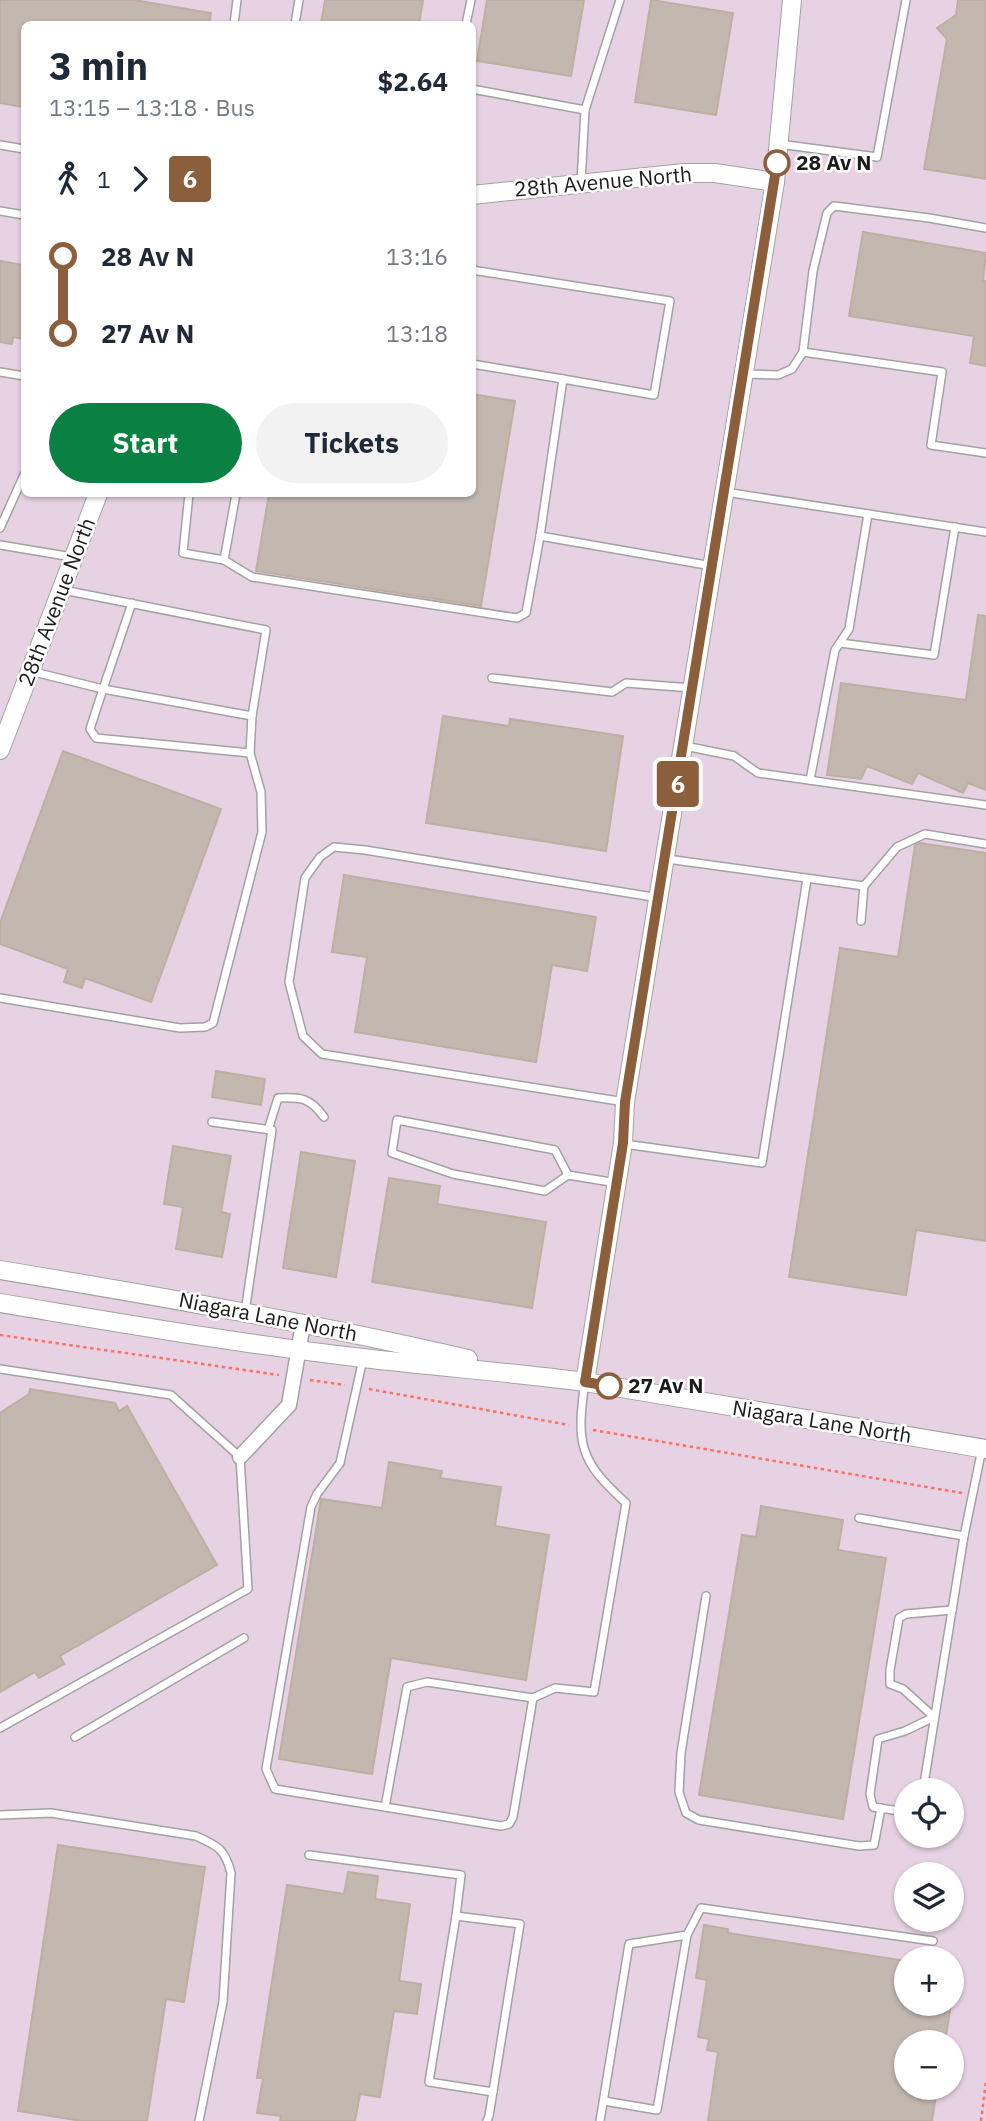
<!DOCTYPE html>
<meta charset="utf-8">
<style>
:root{--surface:#fff;--page:#f2f2f3;--text:#1f2937;--muted:#747a83;--accent:#0b8043}
body{margin:0;font-family:"IBM Plex Sans",sans-serif;background:var(--page);color:var(--text);height:100vh;display:flex;flex-direction:column;font-size:26px;white-space:nowrap}
*{box-sizing:border-box;margin:0}
p{font-size:23px;color:var(--muted)}
.icon{flex:none;width:38px;height:38px;fill:none;stroke:currentColor;stroke-width:2;stroke-linecap:round;stroke-linejoin:round}
.map{position:relative;flex:1;overflow:hidden}
.drawer{position:absolute;left:21px;top:21px;width:455px;height:476px;display:flex;flex-direction:column;background:var(--surface);border-radius:10px;box-shadow:0 2px 5px #0004}
.drawer>*{flex:none}
.badge{padding:0 14px;border-radius:5px;font-size:24px;line-height:46px}
.tools{position:absolute;left:894px;top:1778px;display:grid;gap:14px}
.tools a{display:grid;place-items:center;width:70px;height:70px;border-radius:50%;background:var(--surface);box-shadow:0 2px 5px #0004;font-size:35px}
.map>.badge{position:absolute;translate:-50% -50%;box-shadow:0 0 0 4px #fff}
.legs{display:flex;align-items:center;gap:10px;height:77px;padding:0 28px;font-size:23px}
.legs p{margin-inline-start:auto}
.head{display:flex;align-items:center;justify-content:space-between;height:119px;padding:0 28px}
h1{font-size:38px;font-weight:700;line-height:52px}
.action{display:flex;gap:14px;margin-top:auto;padding:14px 28px}
.action a{flex:1;height:80px;border-radius:42px;background:var(--accent);color:#fff;font-size:28px;font-weight:700;line-height:80px;text-align:center}
.action a+a{background:var(--page);color:var(--text)}
ul{padding:0 28px;list-style:none}
li{display:flex;align-items:center;gap:24px;height:77px;font-size:26px}
li i{display:grid;place-items:center;width:10px;height:100%;margin:0 9px;background:currentColor}
li i::after{content:'';width:18px;height:18px;margin:-9px;border:5px solid;border-radius:50%;background:var(--surface)}
li p{margin-inline-start:auto}
li:first-child i{background:linear-gradient(#0000 50%,currentColor 0)}
li:last-child i{background:linear-gradient(currentColor 50%,#0000 0)}
.map>svg:first-child{display:block}
.industrial{fill:#e7d2e3;fill-rule:evenodd}
.building{fill:#c2b8b0;stroke:#bfafa2;stroke-width:2}
.lines{fill:none;stroke-linecap:round;stroke-linejoin:round}
.service-casing{stroke:#a2a2a2;stroke-width:10}
.minor-casing{stroke:#a2a2a2;stroke-width:17}
.tertiary-casing{stroke:#a2a2a2;stroke-width:20}
.path{stroke:#fd7162;stroke-width:2.5;stroke-dasharray:3.5 3.5;stroke-linecap:butt}
.service{stroke:#fff;stroke-width:7}
.minor{stroke:#fff;stroke-width:14}
.tertiary{stroke:#fff;stroke-width:18}
.line-1-casing{stroke:#fff;stroke-width:16}
.line-1{stroke:#8b5e3c;stroke-width:10}
.stop-1-dot{fill:#fff;stroke:#8b5e3c;stroke-width:3.5}
.labels{text-anchor:middle;stroke-width:5;stroke-linejoin:round;paint-order:stroke}
.stop-label{font-size:21px;font-weight:bold;fill:#1b1b1b;stroke:#fff;text-anchor:start}
.street-label{font-size:21px;fill:#1b1b1b;stroke:#fff}
</style>
<div class="map">
<svg width="986" height="2121" viewBox="0 0 986 2121">
<rect width="100%" height="100%" fill="#ede9e0"/>
<!-- industrial -->
<path class="industrial" d="M0,0h986v2121h-986zM24,24h448v470h-448zM906,1790h46v46h-46zM906,1874h46v46h-46zM906,1958h46v46h-46zM906,2042h46v46h-46z"/>
<!-- building -->
<g class="building">
<polygon points="0,0 134,0 211,13 209,24 24,24 24,107 0,103"/>
<polygon points="325,0 423,0 419,24 321,24"/>
<polygon points="487,0 584,0 571,76 477,61"/>
<polygon points="651,0 733,13 716,115 635,102"/>
<polygon points="958,0 986,0 986,179 924,169 947,39 937,28 956,15"/>
<polygon points="863,232 986,253 983,281 986,281 986,366 970,363 974,336 849,316"/>
<polygon points="0,261 24,265 24,339 13,337 12,344 0,342"/>
<polygon points="472,394 515,401 481,606 256,571 269,494 472,494"/>
<polygon points="978,615 986,616 986,790 968,783 963,793 918,773 912,784 867,766 861,779 827,775 841,683 966,700"/>
<polygon points="443,716 509,726 510,719 623,736 606,851 426,823"/>
<polygon points="63,751 221,809 151,1002 85,978 82,988 64,982 68,969 0,944 0,923"/>
<polygon points="920,843 986,853 986,1241 916,1230 906,1295 789,1277 840,948 898,957 915,845"/>
<polygon points="344,875 596,917 587,971 552,965 536,1062 355,1032 367,957 332,952"/>
<polygon points="216,1071 265,1079 261,1105 212,1097"/>
<polygon points="173,1146 231,1156 221,1212 230,1214 222,1257 176,1249 183,1207 164,1204"/>
<polygon points="301,1152 355,1161 336,1277 283,1268"/>
<polygon points="389,1178 440,1186 437,1204 546,1222 532,1308 372,1282"/>
<polygon points="30,1389 115,1403 119,1411 127,1406 217,1565 60,1656 64,1664 39,1678 35,1672 0,1692 0,1413 29,1394"/>
<polygon points="389,1462 442,1471 440,1478 501,1487 495,1526 549,1535 526,1680 391,1658 372,1774 279,1759 321,1499 382,1508"/>
<polygon points="761,1506 843,1520 838,1550 886,1558 843,1819 699,1795 742,1535 756,1537"/>
<polygon points="58,1845 205,1867 184,2002 166,1999 147,2121 82,2121 18,2111"/>
<polygon points="348,1872 378,1876 375,1899 410,1904 399,1981 421,1984 417,2014 394,2011 380,2097 360,2094 355,2121 280,2121 281,2116 257,2113 263,2078 257,2078 287,1885 344,1894"/>
<polygon points="704,1925 728,1929 728,1933 906,1961 906,2004 951,2004 945,2042 906,2042 906,2088 937,2088 932,2121 708,2121 718,2052 707,2050 709,2039 698,2037 707,1980 696,1978"/>
</g>
<g class="lines">
<defs>
<g id="service">
<polyline points="234,24 237,0"/>
<polyline points="295,24 299,0"/>
<polyline points="466,24 471,0"/>
<polyline points="472,89 585,110 581,182"/>
<polyline points="585,110 620,0"/>
<polyline points="779,144 877,157 906,0"/>
<polyline points="0,145 24,149"/>
<polyline points="0,211 24,215"/>
<polyline points="472,270 670,301 654,395 563,379"/>
<polyline points="803,352 942,372 931,445 986,453"/>
<polyline points="472,364 563,379 540,536 712,566"/>
<polyline points="0,372 24,376"/>
<polyline points="745,374 778,375 792,369 803,352 813,271 827,213 834,206 929,218 986,228"/>
<polyline points="725,492 986,532"/>
<polyline points="189,494 183,553 224,560 252,577 517,618 526,613 540,536"/>
<polyline points="0,528 24,475"/>
<polyline points="0,545 72,557"/>
<polyline points="224,560 236,494"/>
<polyline points="840,643 934,655 955,527"/>
<polyline points="30,671 103,689 132,603"/>
<polyline points="492,678 612,692 626,683 692,688"/>
<polyline points="685,746 734,756 758,773 986,805"/>
<polyline points="250,753 96,738 90,729 103,689 252,716"/>
<polyline points="810,780 835,650 849,629 868,514"/>
<polyline points="667,859 864,886 897,847 925,834 986,844"/>
<polyline points="861,921 864,885"/>
<polyline points="0,998 180,1028 205,1027 213,1023 262,832 261,792 250,753 252,716 266,630 63,590"/>
<polyline points="625,1102 322,1054 303,1036 289,982 305,878 320,857 334,847 365,850 659,898"/>
<polyline points="212,1122 272,1130 245,1312"/>
<path d="M268,1130l10,-32c24,-1 32,0 46,19"/>
<polyline points="624,1144 762,1163 807,879"/>
<polyline points="568,1175 555,1150 397,1120 392,1153 453,1174 545,1191 568,1175 617,1183"/>
<path d="M363,1359l-23,104 -23,31 -6,13 -45,262 9,20 226,37 8,-2 4,-7 20,-119 22,-10 39,4 32,-189c-47,-42 -50,-60 -41,-121"/>
<polyline points="0,1369 171,1395 240,1457 248,1589 0,1728"/>
<polyline points="859,1518 964,1536"/>
<polyline points="706,1596 681,1753 679,1792 686,1813 699,1820 859,1846 874,1845 881,1808"/>
<polyline points="75,1737 244,1638"/>
<polyline points="923,1790 964,1536 982,1449"/>
<polyline points="385,1807 407,1687 427,1682 533,1698"/>
<polyline points="906,1812 873,1807 870,1794 878,1739 905,1731 934,1717 903,1689 890,1684 890,1670 899,1618 906,1614 952,1610"/>
<path d="M0,1815l51,-2 145,23c22,10 29,13 35,37l-8,129 -24,119"/>
<polyline points="309,1855 461,1875 456,1916 520,1924 489,2116 487,2121"/>
<polyline points="456,1916 429,2082 493,2092"/>
<polyline points="604,2101 657,2110 687,1935"/>
<polyline points="600,2121 629,1944 687,1935 701,1908 933,1941"/>
</g>
<polyline id="minor" points="240,1457 289,1405 303,1324"/>
<g id="tertiary">
<polyline points="472,195 684,173 715,173 775,182"/>
<polyline points="0,750 98,494"/>
<path d="M0,1270c157,26 313,53 468,89"/>
<path d="M0,1303c121,20 241,41 363,55 74,9 148,14 222,24l401,67"/>
<polyline points="585,1382 623,1143 625,1102 775,182 792,0"/>
</g>
</defs>
<!-- service casing -->
<use href="#service" class="service-casing"/>
<!-- minor casing -->
<use href="#minor" class="minor-casing"/>
<!-- tertiary casing -->
<use href="#tertiary" class="tertiary-casing"/>
<!-- path -->
<g class="path">
<polyline points="0,1335 279,1375"/>
<polyline points="310,1380 345,1385"/>
<polyline points="369,1389 569,1425"/>
<polyline points="593,1430 962,1493"/>
<polyline points="981,2121 986,2082"/>
</g>
<!-- service -->
<use href="#service" class="service"/>
<!-- minor -->
<use href="#minor" class="minor"/>
<!-- tertiary -->
<use href="#tertiary" class="tertiary"/>
</g>
<g class="lines">
<defs>
<polyline id="line-1" points="609,1386 585,1382 623,1143 625,1102 777,163"/>
</defs>
<!-- line-1 casing -->
<use href="#line-1" class="line-1-casing"/>
<!-- line-1 -->
<use href="#line-1" class="line-1"/>
</g>
<!-- markers -->
<g class="stop-1-dot">
<circle cx="777" cy="163" r="12"/>
<circle cx="609" cy="1386" r="12"/>
</g>
<g class="labels">
<!-- stop labels -->
<g class="stop-label">
<text x="796" y="170">28 Av N</text>
<text x="628" y="1393">27 Av N</text>
</g>
<!-- street labels -->
<g class="street-label">
<text transform="translate(603 182) rotate(-5)" y="7">28th Avenue North</text>
<text transform="translate(57 602) rotate(-69)" y="7">28th Avenue North</text>
<text transform="translate(268 1317) rotate(11)" y="7">Niagara Lane North</text>
<text transform="translate(822 1422) rotate(9)" y="7">Niagara Lane North</text>
</g>
</g>
</svg>
<div class="tools">
<a><svg class="icon" aria-label="locate" viewBox="0 0 24 24"><circle cx="12" cy="12" r="6"/><path d="M12 2v4M12 18v4M2 12h4M18 12h4"/></svg></a>
<a><svg class="icon" aria-label="layers" viewBox="0 0 24 24"><path d="M12 4l9 5-9 5-9-5zM3 14l9 5 9-5"/></svg></a>
<a>+</a>
<a>−</a>
</div>
<b class="badge" style="left:678px;top:784px;background:#8b5e3c;color:#fff">6</b>
<section class="drawer">
<div class="head"><div><h1>3 min</h1><p>13:15 – 13:18 · Bus</p></div><b>$2.64</b></div>
<div class="legs"><svg class="icon" aria-label="walk" viewBox="0 0 24 24"><circle cx="13" cy="4" r="2"/><path d="M13 8l-2 6 4 7M11 14l-3 7M7 12l3-4h3l4 4"/></svg>1<svg class="icon" aria-label="forward" viewBox="0 0 24 24"><path d="M9 5l7 7-7 7"/></svg><b class="badge" style="background:#8b5e3c;color:#fff">6</b></div>
<ul>
<li><i style="color:#8b5e3c"></i><b>28 Av N</b><p>13:16</p></li>
<li><i style="color:#8b5e3c"></i><b>27 Av N</b><p>13:18</p></li>
</ul>
<div class="action"><a>Start</a><a>Tickets</a></div>
</section>
</div>
